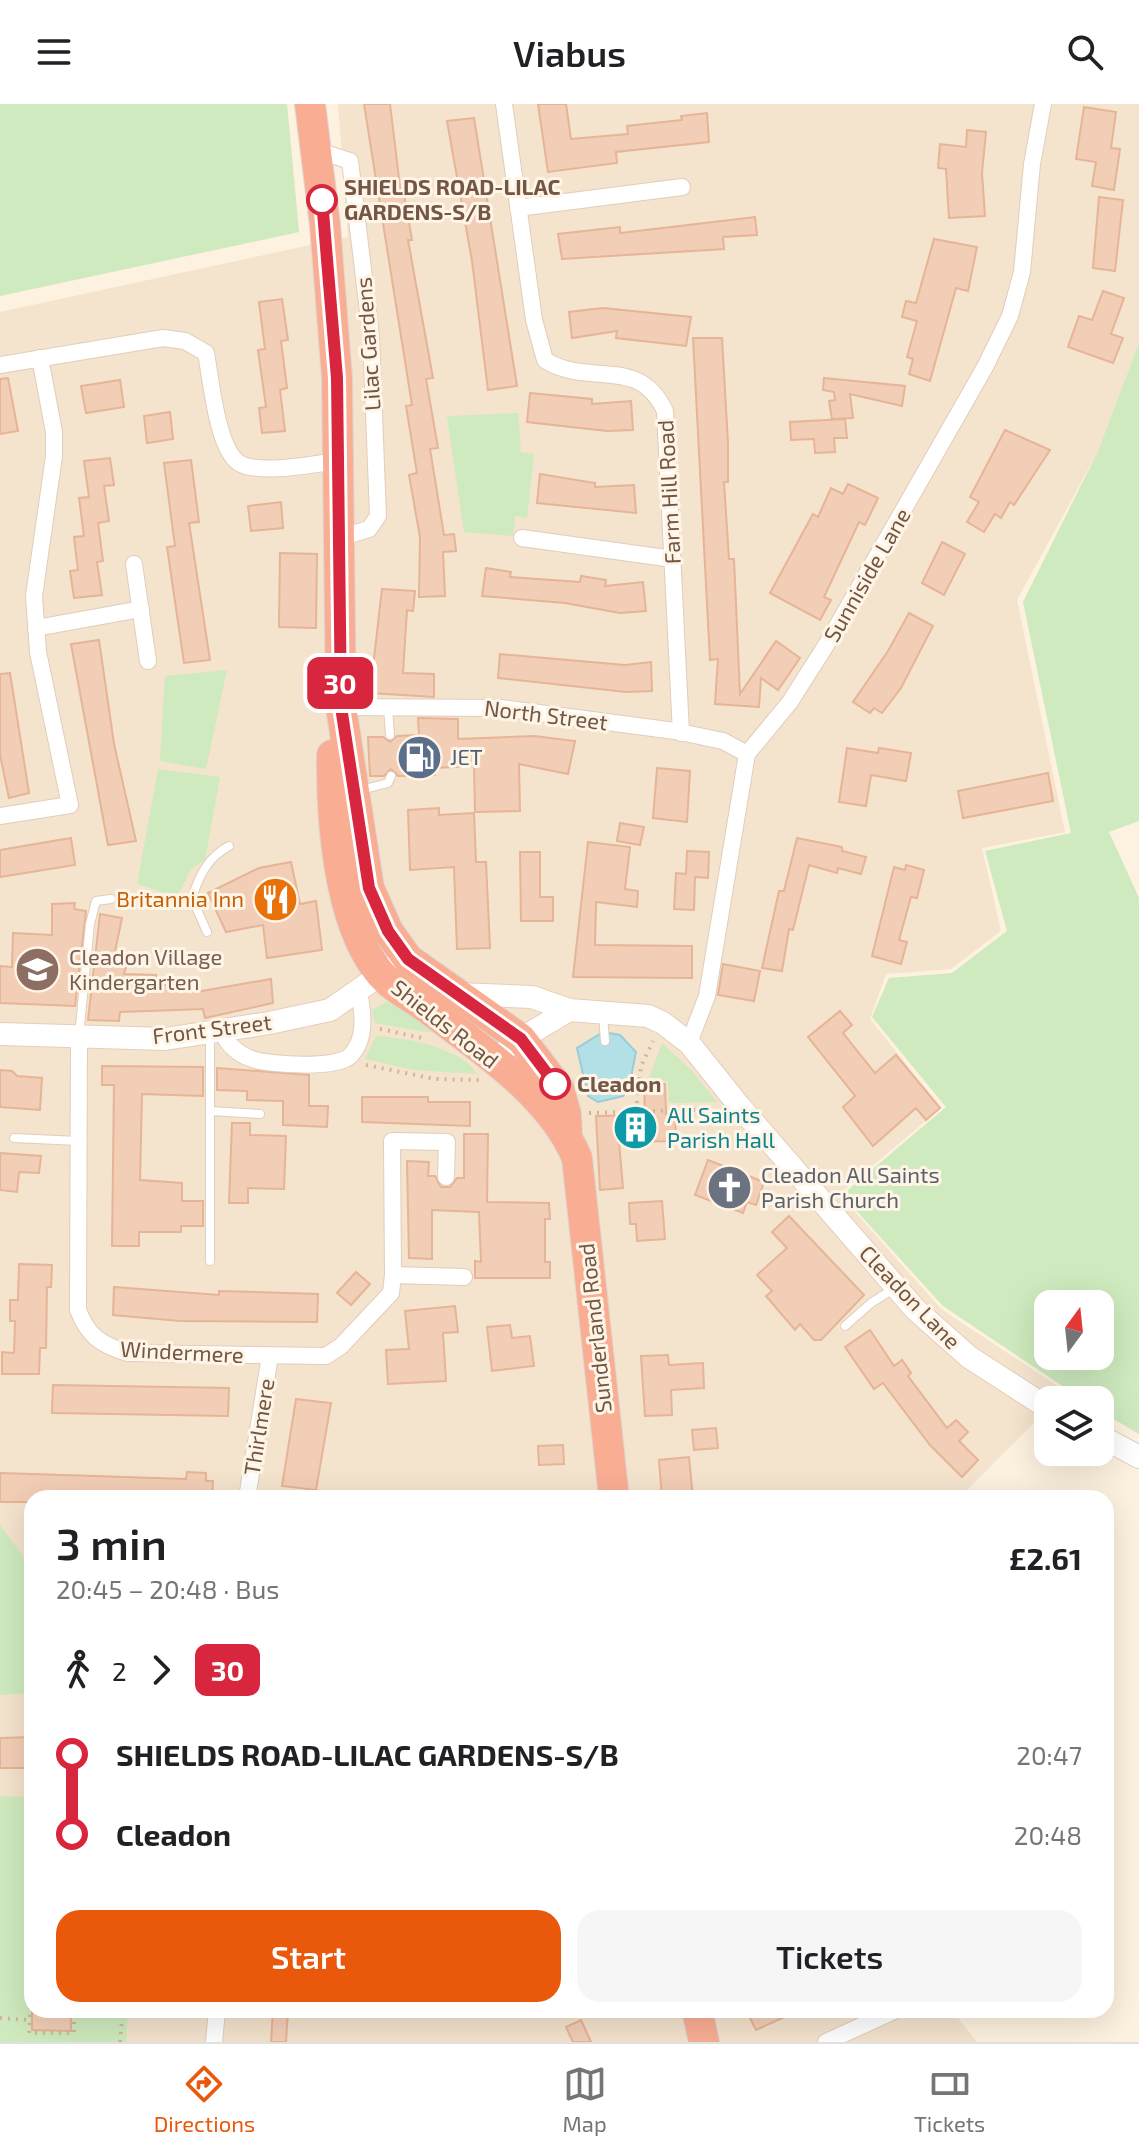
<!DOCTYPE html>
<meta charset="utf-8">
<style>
:root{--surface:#fff;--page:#f6f6f6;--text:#202124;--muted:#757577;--line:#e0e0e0;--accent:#ea580c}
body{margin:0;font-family:"Exo 2",sans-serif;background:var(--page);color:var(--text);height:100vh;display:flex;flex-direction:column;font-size:30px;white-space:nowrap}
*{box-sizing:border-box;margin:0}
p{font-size:26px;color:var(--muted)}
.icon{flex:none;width:44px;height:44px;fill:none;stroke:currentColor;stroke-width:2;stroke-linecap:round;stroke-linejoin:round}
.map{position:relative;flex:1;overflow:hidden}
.sheet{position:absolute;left:24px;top:1386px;width:1090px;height:528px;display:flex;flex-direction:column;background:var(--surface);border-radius:24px;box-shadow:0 8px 32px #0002}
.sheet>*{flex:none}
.badge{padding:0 16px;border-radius:12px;font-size:28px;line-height:52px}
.needle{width:52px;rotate:15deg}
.fabs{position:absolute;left:1034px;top:1186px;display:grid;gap:16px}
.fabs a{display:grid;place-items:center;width:80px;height:80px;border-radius:16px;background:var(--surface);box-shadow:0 8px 32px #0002;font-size:40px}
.map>.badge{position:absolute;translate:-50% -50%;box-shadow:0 0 0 4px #fff}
.legs{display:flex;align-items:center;gap:12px;height:88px;padding:0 32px;font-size:26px}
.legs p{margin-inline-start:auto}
.overview{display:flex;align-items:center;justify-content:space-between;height:136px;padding:0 32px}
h1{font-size:44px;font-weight:600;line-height:60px}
.action{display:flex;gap:16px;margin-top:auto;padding:16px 32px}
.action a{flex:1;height:92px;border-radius:24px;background:var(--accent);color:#fff;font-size:32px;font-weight:600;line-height:92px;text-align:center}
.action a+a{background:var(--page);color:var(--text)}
ul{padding:0 32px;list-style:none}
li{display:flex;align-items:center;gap:28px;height:80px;font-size:30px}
li i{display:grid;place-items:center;width:12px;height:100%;margin:0 10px;background:currentColor}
li i::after{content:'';width:20px;height:20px;margin:-10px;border:6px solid;border-radius:50%;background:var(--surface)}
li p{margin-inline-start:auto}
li:first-child i{background:linear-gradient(#0000 50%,currentColor 0)}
li:last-child i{background:linear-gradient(currentColor 50%,#0000 0)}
header{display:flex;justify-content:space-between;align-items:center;height:104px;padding:0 32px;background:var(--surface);font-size:36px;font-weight:600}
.tabs{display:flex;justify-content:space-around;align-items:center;height:112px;border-top:2px solid var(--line);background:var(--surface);font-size:22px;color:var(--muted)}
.tabs a{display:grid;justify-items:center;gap:4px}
.tabs .selected{color:var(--accent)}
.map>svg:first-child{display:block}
.residential{fill:#f4e3cd}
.green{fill:#cfeabe;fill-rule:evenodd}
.water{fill:#b3dfe6;stroke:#99ced8;stroke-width:2}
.building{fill:#f3ceb6;stroke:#e6b496;stroke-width:2}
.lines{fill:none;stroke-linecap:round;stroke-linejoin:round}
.lane-casing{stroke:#e1cdbb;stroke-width:10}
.street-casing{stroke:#e1cdbb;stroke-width:18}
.secondary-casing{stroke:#e6ceb9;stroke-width:24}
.highway-casing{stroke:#ddd6d3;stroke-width:32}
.path{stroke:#d7b29a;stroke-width:4;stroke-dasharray:2 6;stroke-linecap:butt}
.lane{stroke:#fff;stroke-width:8}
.street{stroke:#fff;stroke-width:16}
.secondary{stroke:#fff;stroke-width:22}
.highway{stroke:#f9ae93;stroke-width:30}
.line-1-casing{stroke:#fff;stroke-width:18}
.line-1{stroke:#d7263d;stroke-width:12}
.stop-1-dot{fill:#fff;stroke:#d7263d;stroke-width:4}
.labels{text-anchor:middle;stroke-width:6;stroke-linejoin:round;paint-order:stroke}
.stop-label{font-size:22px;font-weight:bold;fill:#735646;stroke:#fff5e6;text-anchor:start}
.street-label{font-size:22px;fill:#735646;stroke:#fff5e6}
.service-label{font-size:22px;fill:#4e5e75;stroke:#fff5e6;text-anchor:start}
.food-label{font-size:22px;fill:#c56008;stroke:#fff5e6;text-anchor:end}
.education-label{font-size:22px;fill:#785e54;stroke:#fff5e6;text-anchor:start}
.culture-label{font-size:22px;fill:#0d838f;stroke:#fff5e6;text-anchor:start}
.worship-label{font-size:22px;fill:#5b616d;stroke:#fff5e6;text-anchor:start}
</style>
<header><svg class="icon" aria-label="menu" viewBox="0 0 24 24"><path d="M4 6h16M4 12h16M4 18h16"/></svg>Viabus<svg class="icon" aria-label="search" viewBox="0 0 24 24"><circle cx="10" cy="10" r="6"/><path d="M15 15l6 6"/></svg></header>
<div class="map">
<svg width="1139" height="1938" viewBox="0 0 1139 1938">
<rect width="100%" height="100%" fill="#fdf1df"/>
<!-- residential -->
<polygon class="residential" points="338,0 1139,0 1139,239 1098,347 1017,496 1065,728 982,744 1001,827 951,865 886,870 870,915 941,1004 839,1090 941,1205 1065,1287 1057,1296 1048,1296 1048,1305 959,1394 32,1394 32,1906 952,1906 977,1938 0,1938 0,208 348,133"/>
<!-- green -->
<g class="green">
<polygon points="0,0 287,0 299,128 0,192"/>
<path d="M1139,239v478l-30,11 30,66v536l-39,-23v-11h-17l-140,-94 -101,-111 104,-88 -74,-90 17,-39 63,-5 55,-42 -22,-80 86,-18 -48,-231 75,-151zM1048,1200h52v52h-52z"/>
<polygon points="518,309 521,348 534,350 527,414 515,412 513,432 464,428 447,312"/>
<polygon points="227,566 206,665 160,657 165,572"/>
<polygon points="158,665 220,673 205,756 191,765 177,793 137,780"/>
<polygon points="387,898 406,908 432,929 375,919 372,906"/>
<path d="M376,932c30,2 84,11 101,38l-63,-4 -49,-11z"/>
<polygon points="662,939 692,967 717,998 669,999 668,977 648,977"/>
<polygon points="0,1421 26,1456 32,1456 32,1589 0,1591"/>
<polygon points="0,1692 32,1693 32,1906 128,1906 126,1938 0,1938"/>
</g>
<!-- water -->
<polygon class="water" points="603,928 620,931 636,948 629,983 623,992 598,998 588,992 577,944"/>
<!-- building -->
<g class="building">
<polygon points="364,0 390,0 401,91 404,90 412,136 408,136 433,274 426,275 438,344 430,345 444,431 454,430 456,447 443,448 445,492 419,493 420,433 409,371 417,369 406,302 412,301"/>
<polygon points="538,0 566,0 571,35 628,30 627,22 682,16 681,12 707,9 709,38 616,48 617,59 548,68"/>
<polygon points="1084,3 1116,8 1111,44 1120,45 1114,86 1092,82 1096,58 1076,55"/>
<polygon points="474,14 517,282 488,286 472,157 447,17"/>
<polygon points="967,26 986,28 982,69 985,112 949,114 946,65 938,64 940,40 966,43"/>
<polygon points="1099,93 1123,96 1115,167 1093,164"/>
<polygon points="755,113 757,131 723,133 724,145 562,155 558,130 620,123 620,129"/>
<polygon points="934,135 977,143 968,187 956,184 930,277 909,270 913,255 907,253 917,217 902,213 906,197 916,199"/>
<polygon points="1103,187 1124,194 1111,230 1123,234 1113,259 1068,243 1079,212 1092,216"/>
<polygon points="282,195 288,236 281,237 287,284 280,286 285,327 262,329 259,304 266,303 258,246 265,245 259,198"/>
<polygon points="603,204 691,213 686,242 616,234 617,227 572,234 569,208"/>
<polygon points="693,234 722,234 728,339 728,378 724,378 729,455 734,455 740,590 776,537 800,554 778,586 761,574 759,603 715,600 718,555 710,556"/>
<polygon points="8,274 18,327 0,330 0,275"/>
<polygon points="824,274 905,282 902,302 850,290 853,314 832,315 829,297 835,296 834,288 823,286"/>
<polygon points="120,276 124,303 86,309 81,282"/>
<polygon points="530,289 592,295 592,300 631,297 633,326 607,327 527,318"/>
<polygon points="170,308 173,335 147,339 144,312"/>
<polygon points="845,315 847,334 834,334 835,348 815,349 814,335 791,336 790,318"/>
<polygon points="1005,326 1050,346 1014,401 1010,398 1001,414 995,410 984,428 967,418 979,398 970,393"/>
<polygon points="110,354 114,381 104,382 109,417 98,419 103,457 97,458 102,491 74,494 70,467 78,466 74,433 84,432 79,394 89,393 84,357"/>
<polygon points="191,356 199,418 189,419 210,556 184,559 167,443 175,442 164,359"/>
<polygon points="540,370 595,379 595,383 634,381 636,409 537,399"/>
<polygon points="848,380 878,394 865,421 859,418 824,493 831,496 820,516 770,489 813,410 818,413 831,384 843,390"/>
<polygon points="281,398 283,424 251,427 248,402"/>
<polygon points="942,438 965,450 944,491 922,479"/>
<polygon points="280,449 317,450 316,524 279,523"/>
<polygon points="486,464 511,468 510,473 580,478 581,472 606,476 605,482 643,478 646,507 620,509 565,499 482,492"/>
<polygon points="382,485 415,487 413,507 407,506 403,569 434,570 434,593 370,589"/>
<polygon points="909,509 933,522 901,584 882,609 874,604 870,609 853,598 888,547"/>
<polygon points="99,536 114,640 136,737 108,741 71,540"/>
<polygon points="500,550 625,561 651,558 652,587 626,588 498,574"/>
<polygon points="10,569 29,689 9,694 0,651 0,570"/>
<polygon points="418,614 458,615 458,635 534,632 575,637 568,670 519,660 520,707 475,708 474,662 434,664 435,671 398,672 391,665 384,672 370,672 368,633 383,633 390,638 397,632 419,631"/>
<polygon points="847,644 878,649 879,644 911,649 906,677 871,671 866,702 839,698"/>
<polygon points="657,664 690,667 687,718 653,714"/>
<polygon points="1048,669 1053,697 963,714 958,687"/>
<polygon points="439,704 439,711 474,709 476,758 486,758 490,844 457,845 454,763 410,766 408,706"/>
<polygon points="620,719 644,723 640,741 617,737"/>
<polygon points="71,734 75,761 0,773 0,746"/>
<polygon points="797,734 842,743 842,747 866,753 861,770 838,764 837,769 809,761 793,826 789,825 782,867 762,864 779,787 784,787"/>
<polygon points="588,738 630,743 625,785 638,787 637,803 596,798 595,841 692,842 692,874 573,873"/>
<polygon points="687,747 709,748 708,774 695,773 694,806 674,805 676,769 686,770"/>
<polygon points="520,748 540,748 540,793 553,793 553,817 521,817"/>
<polygon points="291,758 300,800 316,797 322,846 267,854 263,821 226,828 208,789 259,764"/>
<polygon points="906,761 924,766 917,794 911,793 899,836 907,838 901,860 872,852 894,763 905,766"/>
<polygon points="75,799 74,805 86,807 75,902 0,899 0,862 12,863 13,829 52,831 52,800"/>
<polygon points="100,810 122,814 114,852 129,853 124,870 156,871 157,882 195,878 196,888 271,875 273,899 205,914 203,905 120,908 119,917 88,916"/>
<polygon points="723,860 760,867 754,897 718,891"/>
<polygon points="840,907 852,921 843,929 875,969 896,951 940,1004 926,1016 916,1004 873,1042 843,1003 855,992 808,933"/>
<polygon points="102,962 203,963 203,992 142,990 140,1076 182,1079 182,1097 203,1097 203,1122 181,1122 181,1128 139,1128 139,1142 112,1142 114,981 102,981"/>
<polygon points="217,964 309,971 309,1002 328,1002 327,1023 283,1021 283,997 247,996 247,987 217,986"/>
<polygon points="0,966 12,967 17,972 42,974 40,1006 0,1003"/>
<polygon points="644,980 665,980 666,1010 675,1010 676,1037 619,1038 623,1084 600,1086 596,1012 645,1011"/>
<polygon points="362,993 428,993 428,998 470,998 470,1022 362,1018"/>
<polygon points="232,1019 250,1019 250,1031 286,1032 284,1085 248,1084 248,1099 229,1099"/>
<polygon points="464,1030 488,1030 487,1098 549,1099 550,1115 545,1115 545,1158 550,1158 550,1174 475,1174 475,1157 481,1158 479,1108 432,1106 432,1155 409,1154 407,1057 429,1058 428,1072 435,1072 441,1083 450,1083 457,1074 464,1074"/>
<polygon points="0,1049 41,1052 39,1069 19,1068 17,1088 0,1086"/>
<polygon points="708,1056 764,1078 756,1101 747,1098 743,1109 695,1091"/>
<polygon points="662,1097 665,1135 637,1137 636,1120 630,1120 629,1099"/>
<polygon points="789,1112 864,1191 821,1236 814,1236 800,1220 795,1226 766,1192 772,1187 757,1171 787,1144 772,1128"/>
<polygon points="19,1160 52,1161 51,1183 47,1183 46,1244 40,1244 39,1270 2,1270 2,1248 14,1249 15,1217 10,1217 10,1196 18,1196"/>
<polygon points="356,1168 370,1180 351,1201 337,1189"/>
<polygon points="114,1183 219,1191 219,1187 318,1190 317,1218 180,1217 113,1211"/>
<polygon points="455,1202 458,1228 443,1229 446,1277 388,1280 386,1246 409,1245 405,1207"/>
<polygon points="510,1221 512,1234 530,1232 534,1262 492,1267 487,1223"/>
<polygon points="870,1226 894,1262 902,1256 911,1269 908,1272 947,1324 956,1316 968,1328 959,1337 978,1356 962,1373 930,1341 883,1279 874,1285 845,1243"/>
<polygon points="668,1251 669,1261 703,1259 704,1284 671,1286 672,1311 645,1312 641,1252"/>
<polygon points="53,1281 229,1284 228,1312 52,1309"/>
<polygon points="296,1295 331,1299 316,1386 282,1382"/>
<polygon points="716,1324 718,1344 694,1346 692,1326"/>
<polygon points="563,1341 564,1360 539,1361 538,1342"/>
<polygon points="689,1353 693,1394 662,1394 659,1356"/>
<polygon points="187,1368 206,1369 206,1377 213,1377 212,1394 32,1394 32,1398 0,1398 0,1369 186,1375"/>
<polygon points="32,1633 32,1664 0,1664 0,1634"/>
<polygon points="32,1906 71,1906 71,1927 32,1926"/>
<polygon points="273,1906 288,1906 286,1938 271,1938"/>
<polygon points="746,1906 800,1906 756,1926"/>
<polygon points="581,1916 591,1938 573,1938 566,1923"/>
</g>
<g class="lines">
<defs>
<g id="lane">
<polyline points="388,603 390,631"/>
<polyline points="361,686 388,679 391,672"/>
<path d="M207,828l-15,-34c7,-22 16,-41 37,-52"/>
<polyline points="603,910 605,937"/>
<polyline points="79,932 90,820 96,797 111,795"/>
<polyline points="210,1007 260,1010"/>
<polyline points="14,1034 78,1037"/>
<polyline points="210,1157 210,930"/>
<polyline points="845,1222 871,1199 895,1184"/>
</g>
<g id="street">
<path d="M504,0l30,216 11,40c44,28 93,-6 120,51l16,322"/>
<polyline points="316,46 350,57 371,232 378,412 369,425 339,434"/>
<polyline points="518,104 682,83"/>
<path d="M0,261l163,-27 22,3 21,12c5,26 11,96 33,110 19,12 76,1 99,-2"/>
<polyline points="522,434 673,455"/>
<polyline points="134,460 148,557"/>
<polyline points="36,524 141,505"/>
<polyline points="341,603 501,604 675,627 723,637 747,650"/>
<polyline points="0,712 70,701 38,548 34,492 54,352 54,328 40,254"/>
<path d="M221,926c6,14 16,24 31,29 17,6 85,10 98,-3 17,-17 13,-43 9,-65"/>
<path d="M79,933l-1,273c10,26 23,35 50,43l198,3 15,-10 50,-53 2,-18"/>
<polyline points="689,939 707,892 747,650 790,598 828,538 985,263 1010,212 1022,168 1032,60 1043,0"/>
<polyline points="446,1073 447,1038 392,1037 393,1171 464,1173"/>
<polyline points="247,1394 270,1252"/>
<polyline points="214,1938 217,1906"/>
<polyline points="826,1938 894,1907"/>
</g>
<g id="secondary">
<polyline points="458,890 532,893 569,906"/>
<polyline points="0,930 165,935 269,919 330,906 390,864"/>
<polyline points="509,942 569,906 648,912 663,919 689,939 741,1004 915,1205 969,1253 1048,1304"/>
<polyline points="1100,1332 1139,1353"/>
</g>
<g id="highway">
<polyline points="310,0 325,121 337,274 341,603 369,784 388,827 408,855 521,935 559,985 566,1010 567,1031"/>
<path d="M332,651c-1,63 6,167 47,217 12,15 34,26 49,37 53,40 123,86 149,149l37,340"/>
<polyline points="697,1906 704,1938"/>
</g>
</defs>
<!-- lane casing -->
<use href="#lane" class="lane-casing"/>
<!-- street casing -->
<use href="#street" class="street-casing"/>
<!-- secondary casing -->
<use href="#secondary" class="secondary-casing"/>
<!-- highway casing -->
<use href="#highway" class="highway-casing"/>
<!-- path -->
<g class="path">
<polyline points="380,925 427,935"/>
<polyline points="366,961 435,975 479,976"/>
<polyline points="636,1007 641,962 653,937"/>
<polyline points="589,1009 716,1005"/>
<polyline points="32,1879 29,1929 74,1929 74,1906"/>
<polyline points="0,1914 29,1916"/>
<polyline points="120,1938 123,1906"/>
</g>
<!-- lane -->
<use href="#lane" class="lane"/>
<!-- street -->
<use href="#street" class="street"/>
<!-- secondary -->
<use href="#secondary" class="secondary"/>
<!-- highway -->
<use href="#highway" class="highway"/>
</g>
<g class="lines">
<defs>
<polyline id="line-1" points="322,96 337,274 341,603 369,784 388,827 408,855 521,935 555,980"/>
</defs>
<!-- line-1 casing -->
<use href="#line-1" class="line-1-casing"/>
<!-- line-1 -->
<use href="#line-1" class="line-1"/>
</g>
<!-- icons -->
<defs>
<symbol id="fuel-disc" viewBox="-11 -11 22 22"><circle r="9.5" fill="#5c6f8a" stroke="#fff5e6"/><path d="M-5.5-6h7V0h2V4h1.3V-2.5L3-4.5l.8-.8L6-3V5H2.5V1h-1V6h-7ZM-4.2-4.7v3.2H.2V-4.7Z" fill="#fff"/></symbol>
<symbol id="restaurant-disc" viewBox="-11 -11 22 22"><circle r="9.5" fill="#e8710a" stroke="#fff5e6"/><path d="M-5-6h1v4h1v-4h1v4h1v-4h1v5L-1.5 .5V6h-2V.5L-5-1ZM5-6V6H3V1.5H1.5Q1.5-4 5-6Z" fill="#fff"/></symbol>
<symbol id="school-disc" viewBox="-11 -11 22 22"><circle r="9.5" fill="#8d6e63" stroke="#fff5e6"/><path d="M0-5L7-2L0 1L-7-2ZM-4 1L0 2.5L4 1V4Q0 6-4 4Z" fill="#fff"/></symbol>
<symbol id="building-disc" viewBox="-11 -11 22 22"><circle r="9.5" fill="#0f9aa8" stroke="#fff5e6"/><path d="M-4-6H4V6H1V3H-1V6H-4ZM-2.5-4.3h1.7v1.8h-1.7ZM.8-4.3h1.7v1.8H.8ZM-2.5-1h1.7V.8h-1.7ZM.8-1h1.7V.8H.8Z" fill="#fff"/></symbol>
<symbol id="church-disc" viewBox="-11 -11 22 22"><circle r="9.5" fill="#6b7280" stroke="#fff5e6"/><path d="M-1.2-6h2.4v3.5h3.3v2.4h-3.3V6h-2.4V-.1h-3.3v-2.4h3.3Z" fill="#fff"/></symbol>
</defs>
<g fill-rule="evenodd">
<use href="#fuel-disc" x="394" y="628" width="51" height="51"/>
<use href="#restaurant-disc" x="250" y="770" width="51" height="51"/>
<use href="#school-disc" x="12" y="840" width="51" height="51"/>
<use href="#building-disc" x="610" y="998" width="51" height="51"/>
<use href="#church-disc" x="704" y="1058" width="51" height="51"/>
</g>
<!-- markers -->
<g class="stop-1-dot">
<circle cx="322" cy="96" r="14"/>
<circle cx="555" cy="980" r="14"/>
</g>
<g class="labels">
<!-- stop labels -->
<g class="stop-label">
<text x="344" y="91">SHIELDS ROAD-LILAC<tspan x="344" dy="25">GARDENS-S/B</tspan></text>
<text x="577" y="988">Cleadon</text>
</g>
<!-- street labels -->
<g class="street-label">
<text transform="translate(368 240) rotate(-94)" y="8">Lilac Gardens</text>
<text transform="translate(669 388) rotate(-93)" y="8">Farm Hill Road</text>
<text transform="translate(867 471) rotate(-60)" y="8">Sunniside Lane</text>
<text transform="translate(546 611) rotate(7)" y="8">North Street</text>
<text transform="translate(445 920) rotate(38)" y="8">Shields Road</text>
<text transform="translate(212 925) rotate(-7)" y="8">Front Street</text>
<text transform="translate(910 1193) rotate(46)" y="8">Cleadon Lane</text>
<text transform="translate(595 1224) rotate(-96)" y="8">Sunderland Road</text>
<text transform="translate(182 1248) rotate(3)" y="8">Windermere</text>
<text transform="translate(259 1323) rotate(-81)" y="8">Thirlmere</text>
</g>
<!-- service labels -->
<g class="service-label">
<text x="450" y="661">JET</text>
</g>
<!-- food labels -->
<g class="food-label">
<text x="244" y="803">Britannia Inn</text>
</g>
<!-- education labels -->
<g class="education-label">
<text x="69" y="861">Cleadon Village<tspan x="69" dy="25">Kindergarten</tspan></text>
</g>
<!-- culture labels -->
<g class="culture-label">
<text x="667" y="1019">All Saints<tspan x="667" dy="25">Parish Hall</tspan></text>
</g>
<!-- worship labels -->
<g class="worship-label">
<text x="761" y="1079">Cleadon All Saints<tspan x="761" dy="25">Parish Church</tspan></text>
</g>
</g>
</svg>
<div class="fabs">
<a><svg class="needle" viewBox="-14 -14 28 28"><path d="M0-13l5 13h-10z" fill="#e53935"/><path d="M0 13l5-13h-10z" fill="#757577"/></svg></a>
<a><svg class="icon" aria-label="layers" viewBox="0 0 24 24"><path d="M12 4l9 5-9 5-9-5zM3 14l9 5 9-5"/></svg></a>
</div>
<b class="badge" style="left:340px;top:579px;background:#d7263d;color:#fff">30</b>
<section class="sheet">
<div class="overview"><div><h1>3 min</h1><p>20:45 – 20:48 · Bus</p></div><b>£2.61</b></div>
<div class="legs"><svg class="icon" aria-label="walk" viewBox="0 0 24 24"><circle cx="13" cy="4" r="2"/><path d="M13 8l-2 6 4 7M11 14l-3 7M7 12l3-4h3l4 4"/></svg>2<svg class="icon" aria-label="forward" viewBox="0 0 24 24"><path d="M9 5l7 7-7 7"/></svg><b class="badge" style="background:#d7263d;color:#fff">30</b></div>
<ul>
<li><i style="color:#d7263d"></i><b>SHIELDS ROAD-LILAC GARDENS-S/B</b><p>20:47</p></li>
<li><i style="color:#d7263d"></i><b>Cleadon</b><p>20:48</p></li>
</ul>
<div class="action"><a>Start</a><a>Tickets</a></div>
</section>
</div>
<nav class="tabs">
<a class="selected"><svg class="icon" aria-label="directions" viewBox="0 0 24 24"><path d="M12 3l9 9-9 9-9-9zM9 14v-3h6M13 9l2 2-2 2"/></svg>Directions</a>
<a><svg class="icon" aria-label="map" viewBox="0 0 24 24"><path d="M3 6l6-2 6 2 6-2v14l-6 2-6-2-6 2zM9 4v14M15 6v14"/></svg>Map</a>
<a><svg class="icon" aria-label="tickets" viewBox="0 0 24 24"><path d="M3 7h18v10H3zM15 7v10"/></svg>Tickets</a>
</nav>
